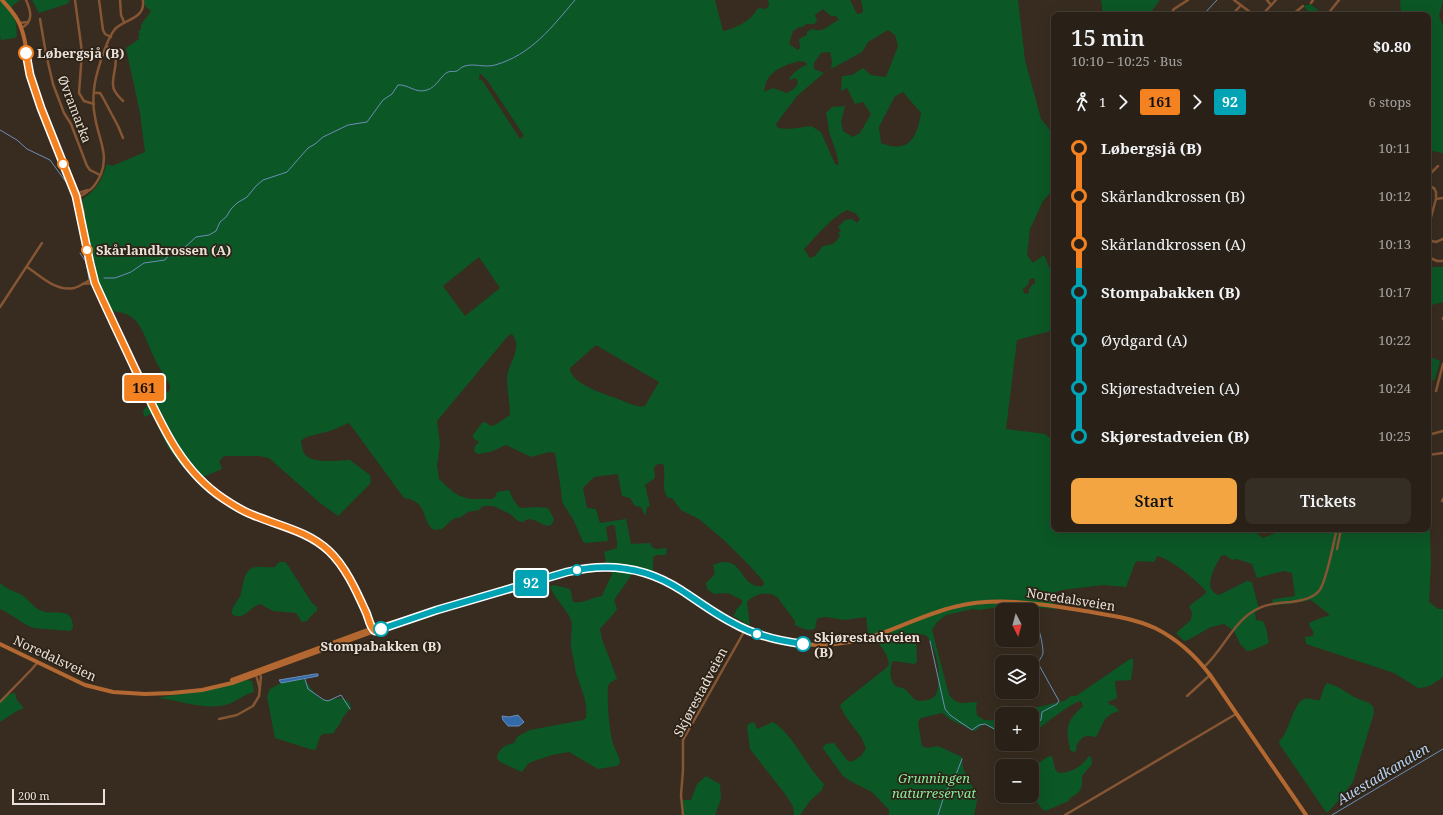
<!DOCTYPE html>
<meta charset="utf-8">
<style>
:root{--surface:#292117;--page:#352e24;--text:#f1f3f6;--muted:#a5a3a1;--line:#453e36;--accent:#f2a541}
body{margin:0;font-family:"Noto Serif",serif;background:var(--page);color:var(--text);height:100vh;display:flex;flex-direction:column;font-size:15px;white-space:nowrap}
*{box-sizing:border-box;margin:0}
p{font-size:13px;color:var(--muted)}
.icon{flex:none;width:22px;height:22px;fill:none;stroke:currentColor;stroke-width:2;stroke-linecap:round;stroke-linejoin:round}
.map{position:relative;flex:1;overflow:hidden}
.details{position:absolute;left:1051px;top:12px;width:380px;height:520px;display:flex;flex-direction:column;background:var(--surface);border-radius:8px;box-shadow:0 4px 16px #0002,0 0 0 1px var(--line)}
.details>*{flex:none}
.badge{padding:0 8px;border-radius:3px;font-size:14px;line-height:26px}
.needle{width:26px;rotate:174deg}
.fabs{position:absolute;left:995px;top:603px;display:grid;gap:8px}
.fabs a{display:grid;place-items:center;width:44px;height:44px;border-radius:8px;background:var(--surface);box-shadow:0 4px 16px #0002,0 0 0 1px var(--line);font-size:20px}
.scale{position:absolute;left:12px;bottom:10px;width:93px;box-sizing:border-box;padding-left:4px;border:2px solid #eae2da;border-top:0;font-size:11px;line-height:14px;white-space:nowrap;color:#eae2da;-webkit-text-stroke:3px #2d2216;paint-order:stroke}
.map>.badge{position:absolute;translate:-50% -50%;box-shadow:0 0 0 2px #fff}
.legs{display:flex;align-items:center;gap:6px;height:44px;padding:0 20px;font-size:13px}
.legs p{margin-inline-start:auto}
.summary{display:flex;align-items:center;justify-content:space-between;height:68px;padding:0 20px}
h1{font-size:22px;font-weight:600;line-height:30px}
.cta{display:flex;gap:8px;margin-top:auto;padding:8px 20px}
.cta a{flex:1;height:46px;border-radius:8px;background:var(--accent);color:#111;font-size:16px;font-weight:600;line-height:46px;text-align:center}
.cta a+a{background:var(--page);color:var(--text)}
ul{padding:0 20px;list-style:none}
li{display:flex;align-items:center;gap:14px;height:48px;font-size:15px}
li i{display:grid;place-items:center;width:6px;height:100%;margin:0 5px;background:currentColor}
li i::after{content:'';width:10px;height:10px;margin:-5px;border:3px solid;border-radius:50%;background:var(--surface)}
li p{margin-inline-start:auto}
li:first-child i{background:linear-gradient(#0000 50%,currentColor 0)}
li:last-child i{background:linear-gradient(currentColor 50%,#0000 0)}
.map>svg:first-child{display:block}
.green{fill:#0c5726;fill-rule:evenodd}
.water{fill:#336baa;stroke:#6a8fb8}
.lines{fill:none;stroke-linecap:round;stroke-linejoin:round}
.stream{stroke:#6a8fb8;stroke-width:1}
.street{stroke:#855534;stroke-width:2.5}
.secondary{stroke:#b46831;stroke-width:4}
.line-1-casing{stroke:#fff;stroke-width:9}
.line-2-casing{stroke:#fff;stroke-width:9}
.line-1{stroke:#f58220;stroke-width:6}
.line-2{stroke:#00a3b4;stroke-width:6}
.stop-1-dot{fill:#fff;stroke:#f58220;stroke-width:2}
.stop-2-dot{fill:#fff;stroke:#00a3b4;stroke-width:2}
.labels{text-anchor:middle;stroke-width:3.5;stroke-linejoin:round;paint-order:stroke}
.stop-label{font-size:13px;font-weight:bold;fill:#eae2da;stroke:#2d2216;text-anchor:start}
.street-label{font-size:13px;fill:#eae2da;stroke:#2d2216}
.park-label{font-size:13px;font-style:italic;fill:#88ed9e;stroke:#2d2216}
.water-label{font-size:14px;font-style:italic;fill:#b4d1f4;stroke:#2d2216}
</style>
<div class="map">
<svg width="1443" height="815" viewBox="0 0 1443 815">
<rect width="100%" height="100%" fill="#372c1f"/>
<!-- green -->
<g class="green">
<polygon points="0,0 20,0 12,6 13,16 16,23 17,36 15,38 1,40 0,36"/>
<polygon points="32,0 70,0 67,4 39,13"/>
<path d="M144,0h571l8,31c14,-3 28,-10 35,-23l7,1 4,-3 -1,-6h82l7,14 5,-1 1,-3 -2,-10h157l7,60 16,59 13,16v54l-11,12 -13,28 -3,26 6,8 11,-8 10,24v51l-37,10 -11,89 39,5 9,7v88h197l12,9 12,-5 2,-4h151v-46l3,79 -2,40 9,7h5v68c-11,7 -11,10 -25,11l-24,-15 -88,-29 -1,-7 8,-1c2,-6 -4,-8 -4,-13l9,-4 12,-4 -19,-15 -23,4 -15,1 -1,-4 2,-2 21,-3 -3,-23 -9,-2 -26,7 -5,-14 -15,-5 -5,1 -7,-5 -4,1c-6,11 -20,33 -2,39l28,-14 5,1 7,27v1l-4,3 1,7 7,1 3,7 3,15 -16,7 -6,1 -7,-7 -6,-13 -10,-7 -13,3 -23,13 -4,1 -8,-8 15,-13 1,-7 -3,-7 16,-12 1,-3c-7,-9 -38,-34 -49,-35l-3,6 -16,-1 -3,2 -9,24 -23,-2 -41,5 -6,2 -6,5v3l4,2 2,7 -37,-3 -26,2 -15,2 -5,-1 -27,6 -9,7 -5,8 17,65c10,12 15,7 28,7l-1,6 1,7c9,8 11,4 19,6 2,1 4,2 6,2v13l-17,-12 -3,1 -7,6 -3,-1 -21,-10 -9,-7 -21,5 -3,4 4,24 5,2 11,-2 24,11c0,12 4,17 9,27 2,4 5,8 6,12 1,3 -2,15 -3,19h-85v-5l-17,-18 -20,-10 -9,-6 -19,-26 -1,-3 3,-3 8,-1 13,17 4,2 10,-6 5,-8 -5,-11 -15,-20 -6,-11 3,-4 42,-33 4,-4c0,-7 -7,-20 -13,-23 -2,-1 -4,-1 -7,0l-3,-25 -22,3 -17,-3 -9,1c-2,2 -2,8 -3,10 -5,5 -15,-1 -20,-3v-4l-18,-24c-9,-7 -23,-3 -30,5l3,24 -15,-9 -2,-2 2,-1 1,-4 6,-7v-3l-14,-7 -14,1 -7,-5 -1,-6 9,-9 -2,-9c31,-14 26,25 50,21l1,-4 -15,-17 -23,-23 -27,-23 -18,-9 -9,-12h-4c-8,-10 -1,-23 -5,-34h-5l-4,3 1,11 -10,7 5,21 -3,1 -2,9 -4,-9 -6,-1 -5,-8 -8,-2 -4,-21 -1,-1 -23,3 -11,11 4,20 9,1 4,14 26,-4 5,25 19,-1 2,4 4,2 10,-1 1,4 -2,3h-8l-4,2v17l-2,4 -15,-5h-3l-19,27 3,9 -2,3 -15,17 2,10 15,40 -6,3 -3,4c-1,13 1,48 6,60 2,6 6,11 6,17l-3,3 -19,3 -29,-17 -17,3 -21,7 -3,2 -6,8 -22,-10 -3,-4v-3l5,-7 5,-3 7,-2 4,-7 12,-6 53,-10 3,-2c3,-15 -6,-31 -10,-45 -1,-5 -2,-11 -3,-16 -1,-6 -3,-12 -2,-18 0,-6 2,-13 0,-19 -3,-9 -19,-25 -21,-34l4,-1 16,4 3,13c12,2 19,-5 29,-6l10,-22v-3l-5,-4 -3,-15 13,-4v-5l-2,-17 -3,-1 -6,2 2,14 -23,2 -2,-1 -9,-21 -12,-19 -1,-12 -6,-37 -6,-1 -18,5 -25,-12 -16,7 -12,2 -4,-3 1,-5 4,-4 -6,-4v-3l9,-12 3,-1 6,4 4,-1 15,-10c0,-12 -3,-24 -3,-36 0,-15 17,-30 5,-45l-4,2 -71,85 3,23 -3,21 2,14 14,13 7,4 10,3h22l3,-2 2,-5 12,-2 5,11 6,7 16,-1 12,1 6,11c-3,14 -15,2 -23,0l-6,1 -1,2 -6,-1 -8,-7 -10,-5 -7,-3h-10l-4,4 -11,2 -7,5 -8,2 -11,10 -8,1c-14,-9 -4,-28 -30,-32l-55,-75 -19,8 -24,6 -5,4c1,4 1,9 3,12 7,12 35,7 46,7l20,15 1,6 -1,3 -32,32 -18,-13 -51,-45 -10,-2h-35l-5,5 3,7 -2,2 -24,10 -15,-15 -14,-19 -13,-29 -3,-3 -7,3 -1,-6 4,-5 23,-16v-5c-6,-10 -13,-20 -17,-30 -11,-23 -12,-43 -43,-44l-13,-27 -7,-29 -7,-50v-6c15,-11 18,-18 24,-35l5,2 33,-14 -5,-39 -14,-65 13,-9 -1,-2 2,-2 -2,-3 3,-3v-4l10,-14 -6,-5zM823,9l8,7h5l3,4c-10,4 -16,14 -27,9l-5,3v3l-8,4 1,9 -2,2 -9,-6 4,-13 6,-4h4l3,-3h8l3,-3 -2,-6zM888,30l7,5 3,11 -12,31 -15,-2 -8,-7 -11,7 -10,1 -1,15 6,-3 8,16 8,-2 8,12 -11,19 -7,4 -10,-6 -2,-9 4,-16 -13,1 -6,6 2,10 1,9 7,20 3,13 -4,-1 -14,-32 -10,-6 -22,3 -11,-1 -2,-4 21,-28 27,-23 -10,-4v-6l7,-10 9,-1 2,9 -1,8 31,-17 6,-10zM800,61l5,1 2,3c-7,2 -16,9 -18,15l7,-2 2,5 -3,5 -8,5 -14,-5 -9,4c1,-4 1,-9 3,-12 7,-12 21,-16 33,-19zM480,73l7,7 37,56 -4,3 -38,-59 -3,-1zM903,92l18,21c-4,25 -12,41 -40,30l-2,-16 16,-31zM847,210l8,3 5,6 -3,4 -5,-4 -7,1 -7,7 3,4 -3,2 2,3c-5,8 -9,9 -17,10l-8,10 -5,2 -6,-9c13,-13 26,-31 43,-39zM479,257l21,31 -35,28 -22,-30zM1032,278l3,1v4l-3,2 -3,4v4l-4,1 -2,-3v-2c5,-4 5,-3 6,-9zM596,345l63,37 -14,24c-9,2 -18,-4 -27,-7 -12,-4 -49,-16 -48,-31zM921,634l6,2c11,17 15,40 9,59l-2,2 -6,3 -9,1 -5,-2 -9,-10 -10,-3c-6,-9 -5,-14 -3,-24l2,-1 21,3 2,-3 -1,-22z"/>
<polygon points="1101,0 1160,0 1149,15 1103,15"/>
<polygon points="1401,0 1443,0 1439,16 1443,26 1443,153 1428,150 1428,15 1401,15 1400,2"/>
<polygon points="1310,4 1318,10 1315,15 1311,15 1304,6"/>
<polygon points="1428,267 1443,267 1443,302 1428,306"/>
<polygon points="1431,357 1440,361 1435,379 1430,383 1428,388 1428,363"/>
<path d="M279,562h6l4,5 23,36 5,4v4l-5,4 -5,6 -5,1 -6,-9 -23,-2 -13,-7c-10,3 -18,18 -28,10 -1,-8 6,-12 9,-20 2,-7 2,-22 11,-26 7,-3 16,0 23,-1z"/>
<path d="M0,583c7,7 15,8 22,12 7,5 12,13 20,16 12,5 31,-6 31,17l-3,3 -37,-3c-12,-5 -21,-14 -33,-19z"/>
<path d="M1130,659h3v7l-2,14 -16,1 2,17 -9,4 1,2 6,2 4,5 -8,3 -6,5 -9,18 -8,-1 -5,1 -6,7 -1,7 -3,1 -3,-2c-4,-23 -5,-27 13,-44l-2,-5c-10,2 -31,19 -40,26 -3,2 -6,2 -9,4v-19l2,-4 30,-7 7,-5h5z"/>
<polygon points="304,679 316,695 322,699 325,700 343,698 350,703 351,708 343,717 340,724 335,730 334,733 323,734 320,736 316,749 313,750 275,738 267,697 270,689 281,683"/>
<path d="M247,680l5,1 2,11c-10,2 -19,11 -29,13 -25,5 -44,-5 -68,-7l41,-7z"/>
<path d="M1327,683l11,4 16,10 15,6 4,3 1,7 -21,69 -13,17 -12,13h-2l-46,-67 -1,-4c3,-3 6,-6 7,-10 4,-8 9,-26 16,-31 6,-4 12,1 18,0l4,-13z"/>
<polygon points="15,693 17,700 24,708 17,711 0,722 0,700 5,695"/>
<path d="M754,722l3,7 16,-7c20,12 34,46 51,62l-2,6 -12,11 -10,14h-6l-1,-9 -8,-12 -35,-45 -3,-22 1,-3z"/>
<path d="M1052,756l3,13 4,4c14,-1 22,-6 30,-17l2,1 1,7 -10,12c1,14 -2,16 -13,23v2l-24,10c-7,-4 -8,-13 -13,-15v-28l15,-11z"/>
<polygon points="706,776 720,784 721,799 715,815 684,815 681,800 691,800 697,784"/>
</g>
<!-- water -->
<g class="water">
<polygon points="315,674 318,674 318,676 281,683 279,680"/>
<polygon points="518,715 524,722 519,726 508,726 503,720 502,716 509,717"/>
</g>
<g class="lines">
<!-- stream -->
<g class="stream">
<polyline points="1203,15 1217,0"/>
<polyline points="0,130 17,140 27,149 50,160 66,182"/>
<polyline points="80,253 86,262 89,279"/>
<path d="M104,278h11l16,-6 13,-9 21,-3 8,-11h10l13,-12 13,-2 7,-4 4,-9 6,-5 5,-8 6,-6 10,-6 9,-11 7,-6 24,-8 21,-24 7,-4 8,-7 25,-12 19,-3 16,-22 9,-6 6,-9c10,-1 18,9 29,5 10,-3 14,-15 21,-18 2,-1 6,0 9,-1 3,-2 4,-4 8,-5 9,-3 20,2 30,-1 36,-10 57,-38 80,-65"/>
<polyline points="930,641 945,709 950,715 972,730 979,725 985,724 1002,733"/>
<polyline points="305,679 308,689 324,700 328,701 341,695 350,709"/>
<path d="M1032,725l9,-5 1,-8 15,-8 2,-3 -20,-36c-1,-5 3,-7 4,-12 0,-10 -4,-26 -9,-35"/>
<polyline points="938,815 945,793 955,777 962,759"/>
<polyline points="1332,815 1443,749"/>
</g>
<!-- street -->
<g class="street">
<polyline points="75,0 82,52 79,93 84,101 94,104"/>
<polyline points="99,0 103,30 105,34 111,37"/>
<polyline points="120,0 121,15 124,22"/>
<polyline points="1234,0 1254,15"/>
<polyline points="1267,0 1271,5"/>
<polyline points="1311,3 1313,0"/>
<polyline points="1170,15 1174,9 1188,0"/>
<polyline points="1232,15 1241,5"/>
<polyline points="1262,15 1276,0"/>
<polyline points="1292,15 1303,6"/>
<polyline points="1327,15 1339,0"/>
<polyline points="40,19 46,54 53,84 64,113 71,124 87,166 90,170 100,175"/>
<polyline points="19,23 28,22"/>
<path d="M21,28c13,-6 10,-17 5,-28"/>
<path d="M107,47c16,7 5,25 6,38 0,7 6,12 10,16"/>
<polyline points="94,93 100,93 102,96 118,126 123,138"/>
<polyline points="1428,176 1438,166"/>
<polyline points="1428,186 1434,188 1436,192 1436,199 1428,228"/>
<polyline points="78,193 88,190"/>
<path d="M78,196c6,0 8,-4 13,-7 5,-4 7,-9 10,-15 8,-20 -3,-37 -6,-57 -2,-9 -2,-18 -1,-27 1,-14 12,-50 21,-61 10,-10 30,-10 28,-28"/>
<polyline points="1436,199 1443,198"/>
<polyline points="1428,240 1436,242 1443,239"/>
<polyline points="1428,257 1437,261 1443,261"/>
<path d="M27,267c14,9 29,25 47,21 7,-2 13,-7 20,-10"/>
<polyline points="82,284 95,283"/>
<polyline points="0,307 42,243"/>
<polyline points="1443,318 1443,319"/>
<polyline points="1436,391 1443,364"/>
<polyline points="1428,435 1443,431"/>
<polyline points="1428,455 1443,453"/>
<polyline points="1442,501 1443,499"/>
<polyline points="1337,549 1341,529"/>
<path d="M1204,667c18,-16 28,-42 48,-55 12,-8 25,-9 39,-10 10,-1 21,-3 28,-11 8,-10 14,-48 18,-62"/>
<polyline points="256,675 260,689"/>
<polyline points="1187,696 1210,675"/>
<polyline points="0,702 31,670 38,662"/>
<polyline points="219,719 237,715 253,706 259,696 261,677 259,672"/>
<polyline points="683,815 681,795 683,770 683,740 745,630"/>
<polyline points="1065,815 1236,714"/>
</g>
<!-- secondary -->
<g class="secondary">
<path d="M2,0c5,6 11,12 15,19 10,17 9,39 14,57 6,24 15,47 25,69"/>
<path d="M56,144l19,52 15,67 5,20c13,29 27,58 41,88 22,46 41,95 85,126 10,7 21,14 32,18 28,12 59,17 80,40 12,13 19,29 27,44 4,8 16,25 15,32"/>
<polyline points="63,158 79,196 83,214"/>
<polyline points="368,616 371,628 374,630"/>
<path d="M0,644l85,41 28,7 32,2 27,-1 30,-3 30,-7 181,-66 154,-45c36,-9 72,-7 104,12 21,12 40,28 61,39 17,9 36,15 56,19 30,6 62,2 92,-8 25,-9 49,-21 74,-27 44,-11 87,-3 131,4 24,4 48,7 70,17 22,11 40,27 55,47l96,140"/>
<polyline points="232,680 376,627 401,620"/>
</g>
</g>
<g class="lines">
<defs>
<path id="line-1" d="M26,53l4,22 11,33 35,88 14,67 5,20c13,29 27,58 41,88 23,47 42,98 88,128 9,6 18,12 29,16 26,11 55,16 76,36 16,15 27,39 36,59 4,7 4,17 10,21l6,-2"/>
<path id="line-2" d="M381,629l56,-19 130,-38c41,-10 79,-5 114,18 17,11 34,24 52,33 21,12 46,18 70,21"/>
</defs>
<!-- line-1 casing -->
<use href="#line-1" class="line-1-casing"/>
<!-- line-2 casing -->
<use href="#line-2" class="line-2-casing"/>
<!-- line-1 -->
<use href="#line-1" class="line-1"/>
<!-- line-2 -->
<use href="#line-2" class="line-2"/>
</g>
<!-- markers -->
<g class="stop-1-dot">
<circle cx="26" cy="53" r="7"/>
<circle cx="63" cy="164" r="5"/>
<circle cx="87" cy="250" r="5"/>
</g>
<g class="stop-2-dot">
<circle cx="577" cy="570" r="5"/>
<circle cx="381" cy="629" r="7"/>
<circle cx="757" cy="634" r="5"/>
<circle cx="803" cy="644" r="7"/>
</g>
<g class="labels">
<!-- stop labels -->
<g class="stop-label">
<text x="37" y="58">Løbergsjå (B)</text>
<text x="96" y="255">Skårlandkrossen (A)</text>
<text x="814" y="642">Skjørestadveien<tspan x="814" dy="15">(B)</tspan></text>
<text x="381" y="651" text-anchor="middle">Stompabakken (B)</text>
</g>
<!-- street labels -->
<g class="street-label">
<text transform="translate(75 109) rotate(69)" y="5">Øvramarka</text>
<text transform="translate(1071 599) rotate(9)" y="5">Noredalsveien</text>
<text transform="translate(55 658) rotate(25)" y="5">Noredalsveien</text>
<text transform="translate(700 692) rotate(-62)" y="5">Skjørestadveien</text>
</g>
<!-- park labels -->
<g class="park-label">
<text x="934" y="783">Grunningen<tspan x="934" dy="15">naturreservat</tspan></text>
</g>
<!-- water labels -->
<g class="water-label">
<text transform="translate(1383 774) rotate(-31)" y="5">Auestadkanalen</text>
</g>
</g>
</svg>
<div class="fabs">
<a><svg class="needle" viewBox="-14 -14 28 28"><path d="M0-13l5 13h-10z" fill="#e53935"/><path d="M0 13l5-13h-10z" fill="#a5a3a1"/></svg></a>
<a><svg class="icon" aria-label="layers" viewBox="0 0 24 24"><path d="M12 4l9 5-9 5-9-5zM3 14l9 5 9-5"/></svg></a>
<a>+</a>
<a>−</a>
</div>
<div class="scale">200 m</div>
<b class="badge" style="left:144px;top:388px;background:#f58220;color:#111">161</b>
<b class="badge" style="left:531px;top:583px;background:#00a3b4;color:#fff">92</b>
<section class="details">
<div class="summary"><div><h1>15 min</h1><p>10:10 – 10:25 · Bus</p></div><b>$0.80</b></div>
<div class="legs"><svg class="icon" aria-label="walk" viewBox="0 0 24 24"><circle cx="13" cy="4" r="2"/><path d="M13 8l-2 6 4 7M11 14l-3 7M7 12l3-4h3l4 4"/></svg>1<svg class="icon" aria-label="forward" viewBox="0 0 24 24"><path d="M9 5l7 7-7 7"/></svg><b class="badge" style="background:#f58220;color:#111">161</b><svg class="icon" aria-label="forward" viewBox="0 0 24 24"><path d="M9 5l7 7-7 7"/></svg><b class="badge" style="background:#00a3b4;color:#fff">92</b><p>6 stops</p></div>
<ul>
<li><i style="color:#f58220"></i><b>Løbergsjå (B)</b><p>10:11</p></li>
<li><i style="color:#f58220"></i><span>Skårlandkrossen (B)</span><p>10:12</p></li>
<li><i style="color:#f58220"></i><span>Skårlandkrossen (A)</span><p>10:13</p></li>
<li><i style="color:#00a3b4"></i><b>Stompabakken (B)</b><p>10:17</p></li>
<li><i style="color:#00a3b4"></i><span>Øydgard (A)</span><p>10:22</p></li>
<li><i style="color:#00a3b4"></i><span>Skjørestadveien (A)</span><p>10:24</p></li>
<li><i style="color:#00a3b4"></i><b>Skjørestadveien (B)</b><p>10:25</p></li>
</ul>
<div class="cta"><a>Start</a><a>Tickets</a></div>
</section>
</div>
